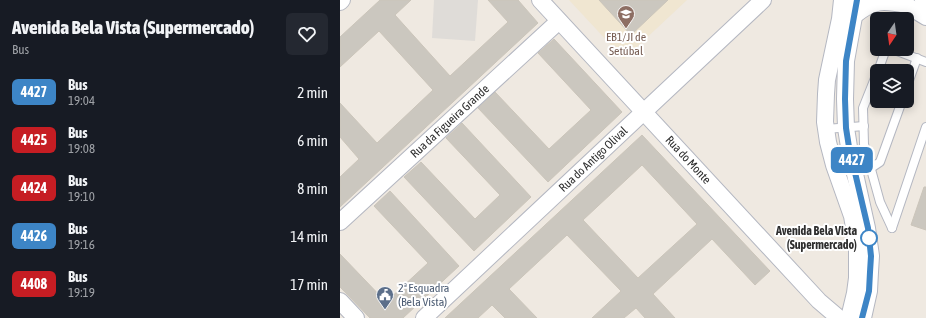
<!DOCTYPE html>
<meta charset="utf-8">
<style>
:root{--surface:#171b24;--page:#242831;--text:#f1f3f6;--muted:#9ea1a6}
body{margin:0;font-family:"Asap Condensed",sans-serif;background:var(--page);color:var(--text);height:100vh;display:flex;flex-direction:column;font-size:15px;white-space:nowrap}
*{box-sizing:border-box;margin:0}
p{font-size:13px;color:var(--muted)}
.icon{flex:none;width:22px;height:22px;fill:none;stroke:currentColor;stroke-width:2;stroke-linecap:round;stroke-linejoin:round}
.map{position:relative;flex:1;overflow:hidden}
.panel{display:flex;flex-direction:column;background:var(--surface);width:340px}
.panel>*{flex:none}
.badge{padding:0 8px;border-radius:6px;font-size:14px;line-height:26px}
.needle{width:26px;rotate:193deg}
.tools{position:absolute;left:530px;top:12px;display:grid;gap:8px}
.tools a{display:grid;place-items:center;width:44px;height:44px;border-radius:6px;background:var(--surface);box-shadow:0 2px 10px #0003;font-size:20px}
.map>.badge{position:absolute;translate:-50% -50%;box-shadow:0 0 0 2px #fff}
.round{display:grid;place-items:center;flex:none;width:42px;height:42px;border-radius:6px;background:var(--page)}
.overview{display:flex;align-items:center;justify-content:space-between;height:68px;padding:0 12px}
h1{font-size:19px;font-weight:800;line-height:30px}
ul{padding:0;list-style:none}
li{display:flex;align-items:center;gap:12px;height:48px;padding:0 12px}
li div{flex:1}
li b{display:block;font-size:15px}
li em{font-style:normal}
li .badge{min-width:44px;font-weight:700;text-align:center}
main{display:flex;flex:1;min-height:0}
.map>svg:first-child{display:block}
.education{fill:#f0e6d1}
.plaza{fill:#dfdcd8}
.building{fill:#cbc7bf;stroke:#cbc5ba;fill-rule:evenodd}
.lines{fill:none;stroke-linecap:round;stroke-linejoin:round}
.lane-casing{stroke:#b4b7c1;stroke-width:10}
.street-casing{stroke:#b4b7c1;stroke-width:18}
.lane{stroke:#fff;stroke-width:8}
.street{stroke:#fff;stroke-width:16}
.line-casing{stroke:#fff;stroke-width:9}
.line{stroke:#3d85c6;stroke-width:6}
.stop-dot{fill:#fff;stroke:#3d85c6;stroke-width:2}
.labels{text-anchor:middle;stroke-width:4;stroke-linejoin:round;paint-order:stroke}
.education-label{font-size:12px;fill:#785e54;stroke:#fff}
.street-label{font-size:12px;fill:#2e2e2e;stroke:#fff}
.stop-label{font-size:12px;font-weight:bold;fill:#2e2e2e;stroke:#fff;text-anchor:end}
.service-label{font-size:12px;fill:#4e5e75;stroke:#fff;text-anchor:start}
</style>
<main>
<section class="panel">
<div class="overview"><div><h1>Avenida Bela Vista (Supermercado)</h1><p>Bus</p></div><a class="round"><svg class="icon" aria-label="heart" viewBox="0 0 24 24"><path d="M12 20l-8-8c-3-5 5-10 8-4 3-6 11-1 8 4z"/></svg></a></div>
<ul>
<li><span class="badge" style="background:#3d85c6;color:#fff">4427</span><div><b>Bus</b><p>19:04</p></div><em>2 min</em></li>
<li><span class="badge" style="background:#c61d23;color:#fff">4425</span><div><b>Bus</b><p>19:08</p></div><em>6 min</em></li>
<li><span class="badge" style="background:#c61d23;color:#fff">4424</span><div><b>Bus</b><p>19:10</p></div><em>8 min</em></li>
<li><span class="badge" style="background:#3d85c6;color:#fff">4426</span><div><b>Bus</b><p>19:16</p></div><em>14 min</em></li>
<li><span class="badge" style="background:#c61d23;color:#fff">4408</span><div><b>Bus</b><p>19:19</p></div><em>17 min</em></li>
</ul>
</section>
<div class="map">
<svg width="586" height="318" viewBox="0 0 586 318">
<rect width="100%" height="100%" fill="#efe9e1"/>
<!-- education -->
<polygon class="education" points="229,0 347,0 284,59"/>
<!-- plaza -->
<polygon class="plaza" points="94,0 138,0 135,41 92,38"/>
<!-- building -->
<g class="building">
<polygon points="40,0 71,0 55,15 110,76 168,22 148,0 178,0 198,23 0,207 0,177 19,159 0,137 0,103 37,143 93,90 39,31 0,67 0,37"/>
<polygon points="259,0 328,0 291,35"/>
<polygon points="214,39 282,112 208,182 138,108 155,92 209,149 251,110 198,53"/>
<polygon points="122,123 191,197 134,251 64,177 81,162 135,219 160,195 106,138"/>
<path d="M302,135l128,136 -15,14 -43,-46 -59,55 22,24h-30l-9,-10 -12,10h-32l29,-27 -54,-56 -58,54 28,29h-32l-13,-13 -14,13h-33zM302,165l55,59 -59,54 -55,-58z"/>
<polygon points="584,187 586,187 586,230 571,225"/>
<polygon points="50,191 119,266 63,318 30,318 0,287 0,254 46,302 88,263 34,206"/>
</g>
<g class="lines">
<defs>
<g id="lane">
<polyline points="552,49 586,62"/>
<polyline points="538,71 546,49"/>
<polyline points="537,73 523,108 524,144 540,202 552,228"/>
<polyline points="567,86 577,58"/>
<polyline points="486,129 524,126"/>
<polyline points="531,168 540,162 562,101"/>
<polyline points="552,228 586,127"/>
</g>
<g id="street">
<path id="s1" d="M200,0l279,301 20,17"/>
<polyline points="502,0 500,19 487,80 486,94 485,122 488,142 494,165 512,216 517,245 517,278 515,293 509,318"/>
<polyline points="517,0 506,61 505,99 506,128 509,147 527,228 531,256 530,272 529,291 523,318"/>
<polyline points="558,0 586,17"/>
<polyline points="583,0 586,2"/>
<polyline points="0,2 2,0"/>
<path d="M515,15c19,-15 27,-15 51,-10"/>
<path id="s2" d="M0,222l219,-201"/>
<polyline points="0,301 16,318"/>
<path id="s3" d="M84,318l339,-318"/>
</g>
</defs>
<!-- lane casing -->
<use href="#lane" class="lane-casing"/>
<!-- street casing -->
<use href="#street" class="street-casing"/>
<!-- lane -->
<use href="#lane" class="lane"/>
<!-- street -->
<use href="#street" class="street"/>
</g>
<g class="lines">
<defs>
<polyline id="line" points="517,0 506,61 505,99 506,128 509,147 528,228 531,256 530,272 529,291 522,318"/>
</defs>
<!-- line casing -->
<use href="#line" class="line-casing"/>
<!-- line -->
<use href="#line" class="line"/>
</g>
<!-- icons -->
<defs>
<symbol id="school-pin" viewBox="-11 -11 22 30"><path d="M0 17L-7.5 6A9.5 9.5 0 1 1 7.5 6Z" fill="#8d6e63" stroke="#fff"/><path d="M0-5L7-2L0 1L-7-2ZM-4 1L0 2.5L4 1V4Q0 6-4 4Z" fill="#fff"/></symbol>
<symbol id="civic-pin" viewBox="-11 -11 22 30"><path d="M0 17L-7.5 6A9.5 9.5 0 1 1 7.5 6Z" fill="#5c6f8a" stroke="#fff"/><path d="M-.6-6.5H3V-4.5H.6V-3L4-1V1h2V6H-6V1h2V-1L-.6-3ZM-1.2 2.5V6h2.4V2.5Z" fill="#fff"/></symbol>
</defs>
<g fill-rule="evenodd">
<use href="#school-pin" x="276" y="4" width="20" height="27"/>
<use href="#civic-pin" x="35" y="285" width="20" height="27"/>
</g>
<!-- markers -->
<circle class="stop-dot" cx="529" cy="238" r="8"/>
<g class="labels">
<!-- education labels -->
<g class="education-label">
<text x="286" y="41">EB1/JI de<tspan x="286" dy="14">Setúbal</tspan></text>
</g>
<!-- street labels -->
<g class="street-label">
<text dy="4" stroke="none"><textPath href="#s2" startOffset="149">Rua da Figueira Grande</textPath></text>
<text dy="4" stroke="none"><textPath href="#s3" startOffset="232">Rua do Antigo Olival</textPath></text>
<text dy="4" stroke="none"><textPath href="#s1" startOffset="218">Rua do Monte</textPath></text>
</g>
<!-- stop labels -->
<g class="stop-label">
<text x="517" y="235">Avenida Bela Vista<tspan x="517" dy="14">(Supermercado)</tspan></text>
</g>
<!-- service labels -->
<g class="service-label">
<text x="58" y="292">2ª Esquadra<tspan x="58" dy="14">(Bela Vista)</tspan></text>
</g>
</g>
</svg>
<div class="tools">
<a><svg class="needle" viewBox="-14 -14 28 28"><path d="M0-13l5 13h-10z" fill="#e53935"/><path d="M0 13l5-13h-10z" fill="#9ea1a6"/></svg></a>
<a><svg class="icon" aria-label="layers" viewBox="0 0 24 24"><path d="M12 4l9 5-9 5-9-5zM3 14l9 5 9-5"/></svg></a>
</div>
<b class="badge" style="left:512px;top:160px;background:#3d85c6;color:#fff">4427</b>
</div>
</main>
